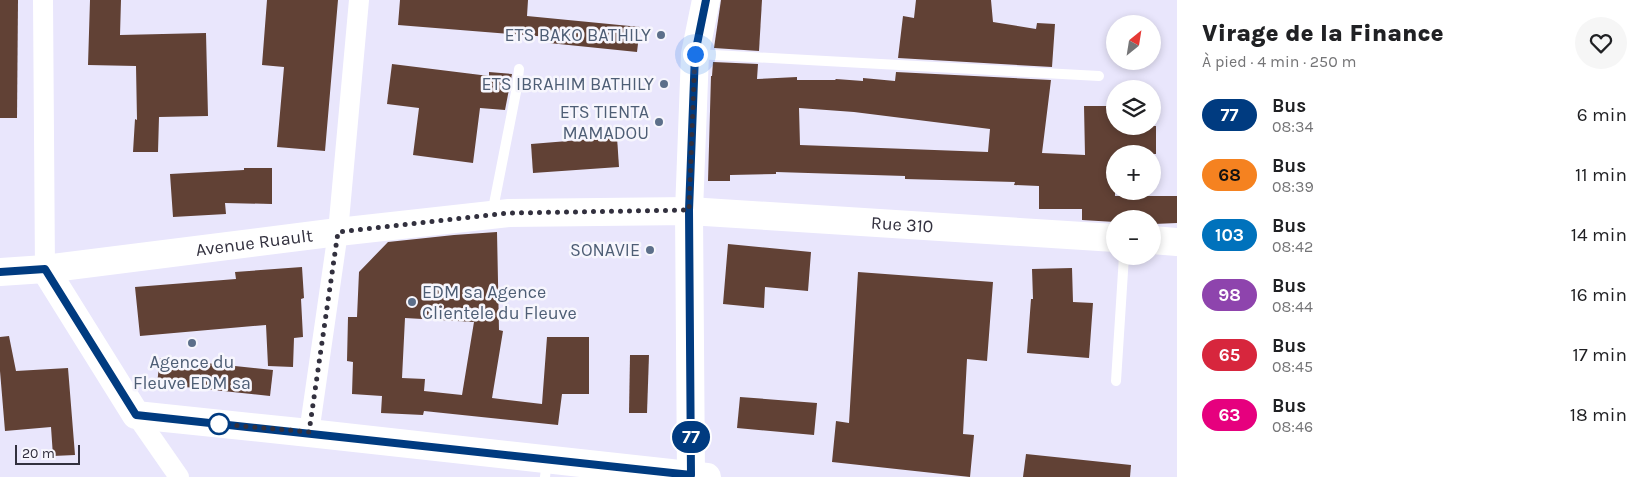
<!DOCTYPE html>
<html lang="fr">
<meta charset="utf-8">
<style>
:root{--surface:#fff;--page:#f6f6f6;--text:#202124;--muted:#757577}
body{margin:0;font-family:Karla,sans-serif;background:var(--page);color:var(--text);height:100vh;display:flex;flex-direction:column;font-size:19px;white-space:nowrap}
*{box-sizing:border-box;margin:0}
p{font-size:16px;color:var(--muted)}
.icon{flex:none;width:28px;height:28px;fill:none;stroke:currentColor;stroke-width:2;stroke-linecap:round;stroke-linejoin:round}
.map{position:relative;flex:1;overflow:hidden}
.sheet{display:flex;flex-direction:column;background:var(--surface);width:475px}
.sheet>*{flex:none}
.badge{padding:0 10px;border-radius:16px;font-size:18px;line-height:32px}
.needle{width:32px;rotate:30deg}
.tools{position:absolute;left:1106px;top:15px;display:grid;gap:10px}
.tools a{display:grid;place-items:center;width:55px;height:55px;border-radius:50%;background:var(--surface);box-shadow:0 2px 8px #0003;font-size:25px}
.scale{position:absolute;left:15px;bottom:12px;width:65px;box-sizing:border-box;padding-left:5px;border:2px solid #32303e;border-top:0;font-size:14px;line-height:18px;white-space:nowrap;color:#32303e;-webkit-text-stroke:4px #f7f6fd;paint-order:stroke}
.you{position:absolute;width:25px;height:25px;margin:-12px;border:4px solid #fff;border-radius:50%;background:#1a73e8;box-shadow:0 0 0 8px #1a73e833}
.map>.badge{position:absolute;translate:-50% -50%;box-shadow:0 0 0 2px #fff}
.round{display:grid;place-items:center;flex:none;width:52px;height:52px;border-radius:26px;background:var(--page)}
.head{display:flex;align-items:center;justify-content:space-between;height:85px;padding:0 25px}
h1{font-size:24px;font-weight:800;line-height:38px}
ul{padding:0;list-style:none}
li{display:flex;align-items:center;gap:15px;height:60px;padding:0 25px}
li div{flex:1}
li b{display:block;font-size:19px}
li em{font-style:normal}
li .badge{min-width:55px;font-weight:700;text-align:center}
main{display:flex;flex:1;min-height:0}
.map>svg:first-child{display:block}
.building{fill:#614135;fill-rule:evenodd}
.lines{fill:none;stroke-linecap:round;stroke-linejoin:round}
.lane{stroke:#fff;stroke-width:10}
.street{stroke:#fff;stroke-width:20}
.secondary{stroke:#fff;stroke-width:28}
.line-casing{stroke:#fff;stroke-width:11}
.line{stroke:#003b80;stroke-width:8}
.walk{stroke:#32303e;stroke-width:5;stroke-dasharray:0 9}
.service-dot{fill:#5c6f8a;stroke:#f7f6fd;stroke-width:2}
.stop-dot{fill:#fff;stroke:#003b80;stroke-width:2.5}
.labels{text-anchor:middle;stroke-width:5;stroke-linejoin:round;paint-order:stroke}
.service-label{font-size:18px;fill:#4e5e75;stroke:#f7f6fd;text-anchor:end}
.street-label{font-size:18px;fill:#32303e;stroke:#f7f6fd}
</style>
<main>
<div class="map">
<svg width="1177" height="477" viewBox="0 0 1177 477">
<rect width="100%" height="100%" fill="#e9e6fc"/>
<!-- building -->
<g class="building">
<polygon points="0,0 18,0 17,118 0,118"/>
<polygon points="90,0 121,0 120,35 206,33 208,116 159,117 158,152 133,152 135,119 137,120 136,66 88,65"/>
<polygon points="267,0 338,0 325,151 277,147 284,67 262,65"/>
<polygon points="400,0 528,0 527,16 640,27 637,52 549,43 549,37 398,25"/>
<polygon points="721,0 762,0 759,51 714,48"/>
<polygon points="916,0 991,0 993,22 1036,29 1037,23 1055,24 1052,67 898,58 903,16 914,18"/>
<path d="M713,62l45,2 -1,15 40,-2v3h38l1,-1 27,2v-3l32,3 1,-9 155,8 -9,73 43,2 -1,-49h31v20h41v28h-41v42h62v27l-23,1v-5h-39v3l-33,-2v-11h-43v-23l-25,-1 1,-3 -110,-3v-3l-129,-4v2l-46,1v6h-22l3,-105h1zM799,108l55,4 136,17 -2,23 -188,-7z"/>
<polygon points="392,64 489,76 489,72 512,74 505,110 480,108 473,163 413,155 419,108 387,104"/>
<polygon points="617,137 619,167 533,173 531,144"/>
<polygon points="244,168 272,168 272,204 225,203 226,214 173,217 170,174 244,170"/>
<path d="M497,232l2,98 4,1 -11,67 50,6 5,-67h42v57h-27l-4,31 -134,-14 -1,4 -42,-2 1,-17 -30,-2 1,-32 -6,-1 1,-44h9l2,-45 29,-30 66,-7zM405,318l69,4 -12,73 -38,-4 1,-12 -23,-1z"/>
<polygon points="728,244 811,252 808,291 765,287 764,308 723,304"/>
<polygon points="302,267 304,298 301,299 303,337 294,338 293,367 268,366 266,325 140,336 135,287 236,279 235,272"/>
<polygon points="1072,268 1073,302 1093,303 1089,358 1027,353 1031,299 1033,299 1032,269"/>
<polygon points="858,272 993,282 987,361 967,359 963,434 974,435 970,477 832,462 836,421 849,423"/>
<polygon points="9,336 16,371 68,368 75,455 53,456 51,427 5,431 0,371 0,337"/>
<polygon points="630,355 649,355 647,413 629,413"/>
<polygon points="160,358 273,370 270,396 157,384"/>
<polygon points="740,397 817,403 814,435 737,428"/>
<polygon points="1026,454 1131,465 1130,477 1023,477"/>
</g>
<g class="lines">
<!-- lane -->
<g class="lane">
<polyline points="696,54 1099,76"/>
<polyline points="492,214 517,87 519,69"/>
<polyline points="1116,381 1124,256"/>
<polyline points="545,477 547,460"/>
</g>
<!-- street -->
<g class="street">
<polyline points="43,0 45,269"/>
<polyline points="136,415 179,477"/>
<polyline points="309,433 338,232 359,0"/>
</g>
<!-- secondary -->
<g class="secondary">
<polyline points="1152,240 1177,242"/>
<polyline points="45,269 136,415 309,433 707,477"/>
<path id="s1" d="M0,272l45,-3 293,-37 171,-19 180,-2 426,27"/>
<polyline points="691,477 689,211 695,54 706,0"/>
</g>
</g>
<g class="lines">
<defs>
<polyline id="line" points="0,272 45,269 136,415 691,475 689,210 695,54 706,0"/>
</defs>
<!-- line casing -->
<use href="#line" class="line-casing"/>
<!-- line -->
<use href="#line" class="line"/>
<!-- walk -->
<polyline class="walk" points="219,424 309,432 338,232 509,213 689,210 695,54"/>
</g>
<!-- markers -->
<g class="service-dot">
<circle cx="661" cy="35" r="5"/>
<circle cx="664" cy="84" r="5"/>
<circle cx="659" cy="122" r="5"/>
<circle cx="650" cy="250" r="5"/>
<circle cx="412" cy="302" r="5"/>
<circle cx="192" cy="343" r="5"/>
</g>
<circle class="stop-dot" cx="219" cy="424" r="10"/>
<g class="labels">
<!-- service labels -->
<g class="service-label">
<text x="651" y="41">ETS BAKO BATHILY</text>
<text x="654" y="90">ETS IBRAHIM BATHILY</text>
<text x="649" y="118">ETS TIENTA<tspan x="649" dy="21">MAMADOU</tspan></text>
<text x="640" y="256">SONAVIE</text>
<text x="422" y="298" text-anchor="start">EDM sa Agence<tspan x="422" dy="21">Clientele du Fleuve</tspan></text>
<text x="192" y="368" text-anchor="middle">Agence du<tspan x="192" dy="21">Fleuve EDM sa</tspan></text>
</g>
<!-- street labels -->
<g class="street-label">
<text dy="6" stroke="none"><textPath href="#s1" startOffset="906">Rue 310</textPath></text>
<text dy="6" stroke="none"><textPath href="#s1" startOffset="256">Avenue Ruault</textPath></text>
</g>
</g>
</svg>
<div class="tools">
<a><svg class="needle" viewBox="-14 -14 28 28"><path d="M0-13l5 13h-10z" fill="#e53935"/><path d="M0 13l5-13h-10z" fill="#757577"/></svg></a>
<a><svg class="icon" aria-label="layers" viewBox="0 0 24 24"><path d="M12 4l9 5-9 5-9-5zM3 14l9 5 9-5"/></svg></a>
<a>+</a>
<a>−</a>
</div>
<div class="scale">20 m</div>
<div class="you" style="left:695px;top:54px"></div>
<b class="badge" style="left:691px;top:437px;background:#003b80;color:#fff">77</b>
</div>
<section class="sheet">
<div class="head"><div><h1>Virage de la Finance</h1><p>À pied · 4 min · 250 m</p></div><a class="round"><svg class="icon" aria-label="heart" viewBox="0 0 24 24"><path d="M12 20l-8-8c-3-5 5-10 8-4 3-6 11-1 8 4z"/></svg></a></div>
<ul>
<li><span class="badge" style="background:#003b80;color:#fff">77</span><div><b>Bus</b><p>08:34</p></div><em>6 min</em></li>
<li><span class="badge" style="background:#f58220;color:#111">68</span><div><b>Bus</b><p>08:39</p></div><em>11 min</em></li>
<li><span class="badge" style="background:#0072bc;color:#fff">103</span><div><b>Bus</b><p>08:42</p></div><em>14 min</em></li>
<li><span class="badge" style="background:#8e44ad;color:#fff">98</span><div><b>Bus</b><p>08:44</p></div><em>16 min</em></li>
<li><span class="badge" style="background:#d7263d;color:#fff">65</span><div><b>Bus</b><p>08:45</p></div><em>17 min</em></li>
<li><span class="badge" style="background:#e6007e;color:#fff">63</span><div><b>Bus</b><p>08:46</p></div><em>18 min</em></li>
</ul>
</section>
</main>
